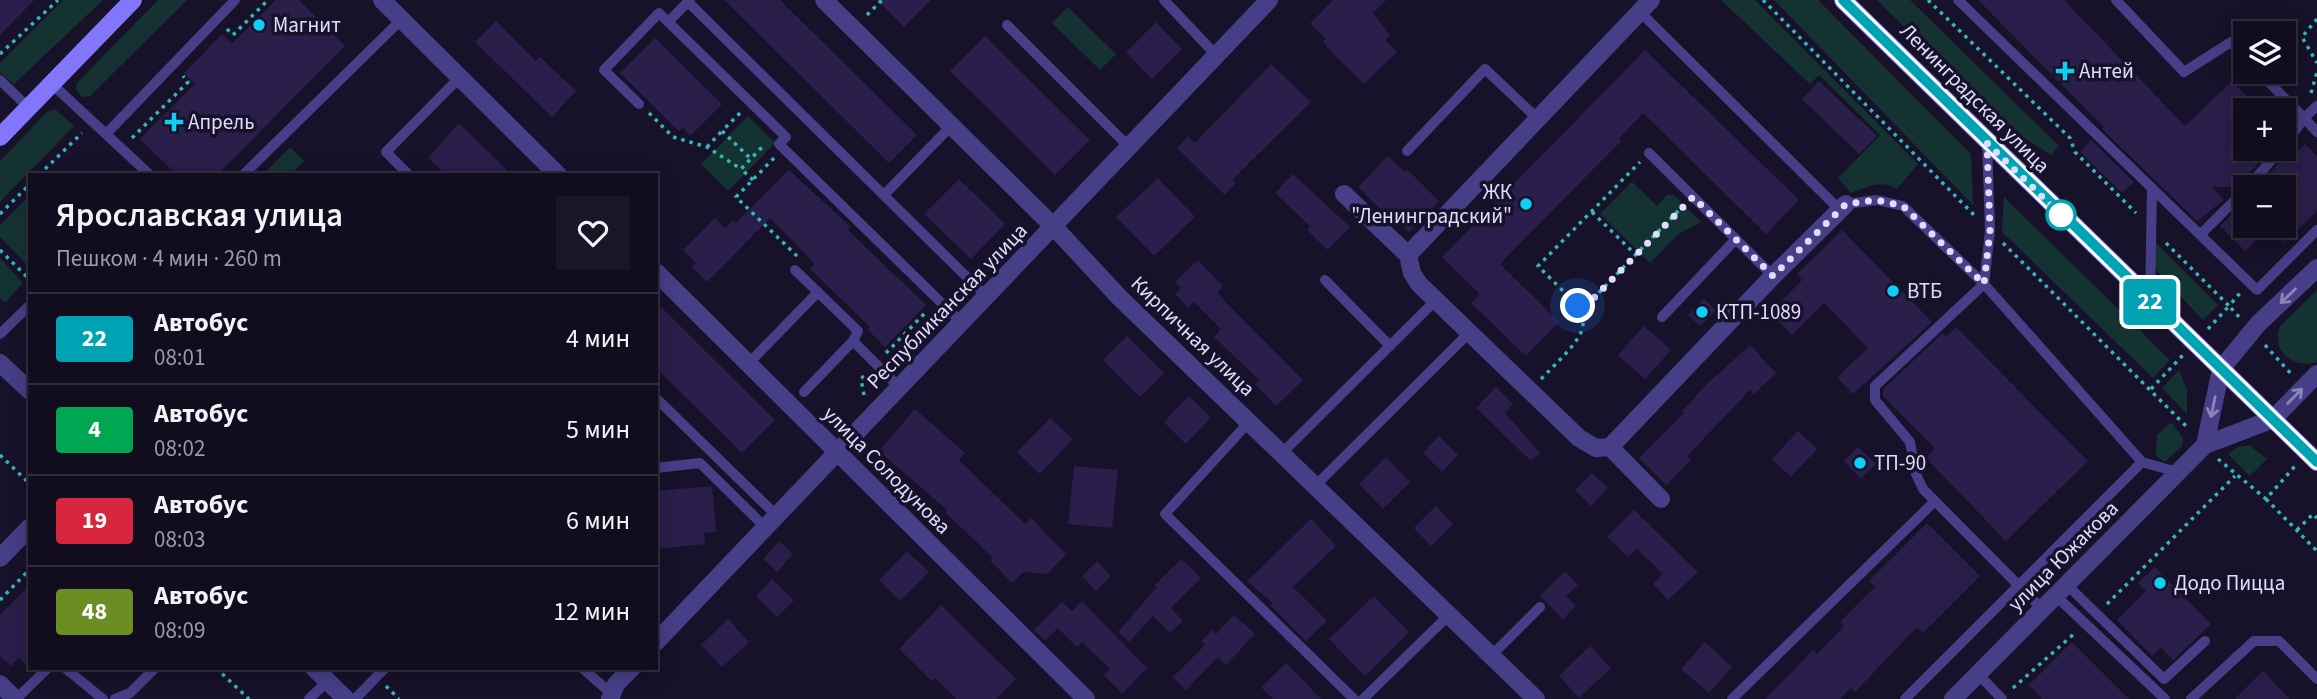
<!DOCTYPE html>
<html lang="ru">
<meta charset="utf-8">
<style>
:root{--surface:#110d1f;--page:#1a1628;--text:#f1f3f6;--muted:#9c9ca4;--line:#302d3d}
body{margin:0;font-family:"Source Sans 3",sans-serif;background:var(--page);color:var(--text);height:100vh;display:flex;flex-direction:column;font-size:26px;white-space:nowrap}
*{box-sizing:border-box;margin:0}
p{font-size:23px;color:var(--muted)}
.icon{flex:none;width:38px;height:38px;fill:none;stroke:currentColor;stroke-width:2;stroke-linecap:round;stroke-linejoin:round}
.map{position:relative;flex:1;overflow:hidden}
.details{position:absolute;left:28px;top:173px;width:630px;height:497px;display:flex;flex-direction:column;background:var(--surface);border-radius:0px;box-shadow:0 4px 18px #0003,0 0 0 2px var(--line)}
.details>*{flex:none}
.badge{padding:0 14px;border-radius:5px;font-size:24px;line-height:46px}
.fabs{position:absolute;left:2233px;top:21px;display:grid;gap:14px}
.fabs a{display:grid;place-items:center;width:63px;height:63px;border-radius:0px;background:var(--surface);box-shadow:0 4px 18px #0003,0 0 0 2px var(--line);font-size:35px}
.you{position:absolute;width:35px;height:35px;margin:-18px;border:5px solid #fff;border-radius:50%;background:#1a73e8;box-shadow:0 0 0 10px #1a73e833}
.map>.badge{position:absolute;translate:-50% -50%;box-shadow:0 0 0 4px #fff}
.round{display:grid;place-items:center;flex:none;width:74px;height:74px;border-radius:0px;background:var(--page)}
.headline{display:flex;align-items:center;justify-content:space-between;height:119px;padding:0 28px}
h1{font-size:33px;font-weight:600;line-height:52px}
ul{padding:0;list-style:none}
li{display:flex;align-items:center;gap:21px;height:91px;padding:0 28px;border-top:2px solid var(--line)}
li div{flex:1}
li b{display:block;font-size:26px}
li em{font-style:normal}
li .badge{min-width:77px;font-weight:700;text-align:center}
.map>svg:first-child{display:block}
.green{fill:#153233}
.building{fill:#2a1e4a}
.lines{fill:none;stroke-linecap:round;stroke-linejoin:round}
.path{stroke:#35b6b8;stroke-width:3.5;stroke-dasharray:3.5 5;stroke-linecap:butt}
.service{stroke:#463e86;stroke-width:10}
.minor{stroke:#463e86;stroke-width:18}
.tertiary{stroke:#463e86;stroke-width:18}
.secondary{stroke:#8276fa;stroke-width:18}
.oneway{stroke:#8c85bc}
.line-casing{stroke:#fff;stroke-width:16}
.line{stroke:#00a3b4;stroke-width:10}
.walk{stroke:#e1dbfe;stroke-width:7;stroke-dasharray:0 12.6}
.poi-dot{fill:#0ecff6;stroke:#171129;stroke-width:2.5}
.stop-dot{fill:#fff;stroke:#00a3b4;stroke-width:3.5}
.labels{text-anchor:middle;stroke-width:7;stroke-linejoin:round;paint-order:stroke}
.poi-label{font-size:21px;fill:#e1dbfe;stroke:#171129;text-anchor:start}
.street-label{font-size:21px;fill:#e1dbfe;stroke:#171129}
</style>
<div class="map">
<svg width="2317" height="699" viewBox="0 0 2317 699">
<rect width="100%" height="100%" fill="#171129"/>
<!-- green -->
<g class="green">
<polygon points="63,0 103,0 14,84 0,73 0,63"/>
<polygon points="158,0 187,0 90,96 82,97 76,89 77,83"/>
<path d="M1721,0h34l163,164 -21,25c-16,-10 -29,-2 -46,4l-13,-15 42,-43 -61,-60 -9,9z"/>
<polygon points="1774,0 1818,0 1971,154 1973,205"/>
<polygon points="1877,0 1910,0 2059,146 2051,155 2002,124"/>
<polygon points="1068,7 1116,54 1100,70 1052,23"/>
<polygon points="55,109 74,126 0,202 0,161 47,112"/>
<polygon points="748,116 775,143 728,191 701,164"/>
<polygon points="290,147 304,161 290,175 263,175"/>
<polygon points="1632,182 1657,206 1667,195 1674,195 1701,222 1677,235 1650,263 1600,214"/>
<polygon points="30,195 30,268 0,237 0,225"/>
<polygon points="2004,197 2170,360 2153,378 2002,232"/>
<polygon points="2156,243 2218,305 2203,320 2155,269"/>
<polygon points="0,258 23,283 5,303 0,298"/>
<path d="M2317,290v72c-23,7 -47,-11 -37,-36z"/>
<polygon points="2179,370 2187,390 2187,414 2162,388"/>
<polygon points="2171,422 2183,438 2182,446 2165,462 2156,456 2157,435"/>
<polygon points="2249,445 2267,459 2250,476 2228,454 2238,447"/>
</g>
<!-- building -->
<g class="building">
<polygon points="0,0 34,0 0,35"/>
<polygon points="276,0 299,0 345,46 217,175 177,175 140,139 195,84 184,73 222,34 232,44"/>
<polygon points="724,0 780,0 917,135 889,163"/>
<polygon points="877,0 931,0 904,27"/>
<polygon points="1333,0 1386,0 1373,13 1390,35 1385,40 1397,52 1364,84 1331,52 1323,41 1326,39 1310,24"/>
<polygon points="1978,0 2064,0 2185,126 2232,81 2260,110 2245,110 2245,149 2271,149 2237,187 2212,187 2224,200 2197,221 2102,129 2104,127"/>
<polygon points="496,21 536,61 540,57 576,91 552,117 475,42"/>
<polygon points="1156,22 1182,49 1152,79 1126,52"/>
<polygon points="985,36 1090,140 1055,175 950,71"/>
<polygon points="655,38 722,104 690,136 683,128 679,131 620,73"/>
<polygon points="1645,50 1799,200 1766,234 1643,113 1619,138 1621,141 1500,264 1559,322 1526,356 1471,303 1480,294 1442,257"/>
<polygon points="1271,64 1311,102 1233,179 1236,183 1225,195 1177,148 1188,136 1195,143"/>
<polygon points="1819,81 1877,136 1859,154 1802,99"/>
<polygon points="459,123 512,175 446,175 428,158"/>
<polygon points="2091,140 2134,182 2122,193 2080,152"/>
<polygon points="2305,144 2317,156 2317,211 2284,243 2284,187 2258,187 2294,145 2299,150"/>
<polygon points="1388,156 1405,172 1407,169 1439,201 1409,232 1401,224 1398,226 1358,187"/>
<polygon points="789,170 851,227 848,230 926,305 885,347 868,330 870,327 810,269 815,264 770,218 707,282 692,267 696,263 683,250 715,218 725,229 733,220 736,223"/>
<polygon points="1293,174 1350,227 1328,250 1307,230 1310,226 1275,193"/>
<polygon points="1158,178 1195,217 1154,256 1116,217"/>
<polygon points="959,179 1005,224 971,259 924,214"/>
<polygon points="2235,211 2245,221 2245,226 2271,226 2245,251 2220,226"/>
<polygon points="1842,230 1932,322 1853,394 1837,377 1868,348 1824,303 1792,335 1770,313 1802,280 1797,274"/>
<polygon points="1198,260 1223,286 1217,293 1303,380 1276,406 1255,384 1259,380 1214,337 1221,329 1194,302 1188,308 1175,294 1181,288 1175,282"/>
<polygon points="1704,299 1716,310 1700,326 1688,315"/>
<polygon points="656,302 775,420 742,453 656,368"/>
<polygon points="1644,326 1671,350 1645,379 1618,355"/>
<polygon points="1956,327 2088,461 2006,541 1926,458 1935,448 1883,396 1883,389 1943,333 1946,337"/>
<polygon points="1127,336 1164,373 1140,397 1103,360"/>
<polygon points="1750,345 1776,373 1754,394 1750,390 1687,456 1691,460 1666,485 1639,458 1684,413 1682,411 1707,384"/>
<polygon points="1496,387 1513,404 1505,413 1540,453 1531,461 1476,408"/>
<polygon points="1189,396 1211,417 1186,444 1164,422"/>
<polygon points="915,409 965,453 959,460 1025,524 1031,518 1066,554 1047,574 1024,572 1012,583 990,560 993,558 945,512 947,510 879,451"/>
<polygon points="1050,418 1073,439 1040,474 1017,452"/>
<polygon points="1798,431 1817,449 1791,477 1772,459"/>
<polygon points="1439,436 1458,455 1442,472 1423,453"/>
<polygon points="1858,447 1876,464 1861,479 1844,461"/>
<polygon points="1386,457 1410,482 1383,509 1359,484"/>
<polygon points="1074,466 1118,470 1112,528 1068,524"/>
<polygon points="1592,473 1608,488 1591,506 1575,490"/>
<polygon points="712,486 716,532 704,533 705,544 656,549 656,491"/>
<polygon points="1436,506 1453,524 1431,546 1414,528"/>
<polygon points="1634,510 1698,572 1668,600 1653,584 1663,574 1637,549 1628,557 1607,537"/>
<polygon points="1311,519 1336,546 1293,587 1327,621 1306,641 1270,605 1273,603 1247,581"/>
<polygon points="1927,523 1980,576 1923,633 1917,627 1855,692 1851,688 1840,699 1765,699 1813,650 1817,654 1844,626 1840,622 1875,587 1869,581"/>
<polygon points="779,541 793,554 777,572 763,559"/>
<polygon points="907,551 929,572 900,601 879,580"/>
<polygon points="1181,559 1201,578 1171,608 1183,621 1170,633 1153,616 1129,642 1118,632 1157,587 1155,585"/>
<polygon points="1097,561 1111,576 1096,591 1082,576"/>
<polygon points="2155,567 2211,624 2173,660 2161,647 2152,656 2117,620 2146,591 2138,583"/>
<polygon points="1565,571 1578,585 1566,596 1576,606 1563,619 1540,596"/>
<polygon points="772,579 794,600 777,617 756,596"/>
<polygon points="30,585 30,668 19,658 11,666 0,656 0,615"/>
<polygon points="1374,596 1409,632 1365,676 1329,639"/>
<polygon points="1082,601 1147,668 1122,694 1104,675 1110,669 1082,642 1077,647 1058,628 1045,641 1034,630 1062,602 1072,611"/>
<polygon points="941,605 1016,679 996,699 957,699 935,678 932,681 899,649"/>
<polygon points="1234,615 1255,634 1226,665 1218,657 1186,690 1173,677 1205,645 1201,641 1212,630 1216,634"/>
<polygon points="728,619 749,642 722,667 701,645"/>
<polygon points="1705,642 1732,667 1709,693 1681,669"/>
<polygon points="2072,642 2129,699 2042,699 2029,685"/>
<polygon points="1590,646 1611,668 1579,698 1559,676"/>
<polygon points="1286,663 1321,699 1273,699 1261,687"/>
<polygon points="2263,671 2290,699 2235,699"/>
</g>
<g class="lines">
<!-- path -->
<g class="path">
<polyline points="1763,0 1975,216"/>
<polyline points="1928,0 2070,138 2075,152 2136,213"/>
<polyline points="867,15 882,0"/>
<polyline points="2317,19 2302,37 2317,63"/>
<polyline points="227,29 233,35 268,0"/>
<polyline points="0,54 58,0"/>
<polyline points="2311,93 2317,72"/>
<polyline points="649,113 673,137 707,147 741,169"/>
<polyline points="740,113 722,131 751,159"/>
<polyline points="132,138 188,82 183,76"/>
<polyline points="707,147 722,131"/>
<polyline points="774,158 736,197 797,256"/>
<polyline points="39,175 82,133"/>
<polyline points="753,180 741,169 764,145"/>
<polyline points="1592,212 1636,255"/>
<polyline points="0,214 30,184"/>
<polyline points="2003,243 2188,428"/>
<polyline points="2166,243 2229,306 2241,292"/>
<polyline points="0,250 30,280"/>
<polyline points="978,269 1024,223"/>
<polyline points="1581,311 1682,207"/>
<polyline points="2208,329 2229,306 2241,319"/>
<polyline points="2265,345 2293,376"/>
<polyline points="886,353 927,311"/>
<path d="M1541,379c59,-59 54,-56 -3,-113l102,-104"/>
<polyline points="2151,389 2183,355"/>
<polyline points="864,395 861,379 866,374"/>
<polyline points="0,455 30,484"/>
<polyline points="2218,459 2266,499 2296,465"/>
<polyline points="2266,499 2317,551"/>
<polyline points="2297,530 2313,514 2317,518"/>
<polyline points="0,600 30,569"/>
<polyline points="2107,604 2235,476"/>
<polyline points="216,668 249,699"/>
<polyline points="386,686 399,699"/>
<polyline points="2013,688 2075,633"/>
</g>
<!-- service -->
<g class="service">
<polyline points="690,0 688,2 987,297"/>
<polyline points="1164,0 1216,55"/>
<polyline points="1958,0 2257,290 2317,230"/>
<polyline points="2116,0 2184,72 2231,42 2245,57"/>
<polyline points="1641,13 1840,210"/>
<polyline points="668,22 688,2"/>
<polyline points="1007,25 1129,147"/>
<polyline points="2259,72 2304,118 2284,146"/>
<polyline points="0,80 29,108"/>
<polyline points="52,84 150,175"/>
<polyline points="639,104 604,70 659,13 786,137 779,144 962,323"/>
<polyline points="2317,106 2304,118 2317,132"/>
<polyline points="108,132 235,0"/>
<polyline points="1987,143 1990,231 1984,284 1875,386 1875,400 1910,442 1916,474 1923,489 2043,610"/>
<polyline points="1407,151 1485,69 1539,120"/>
<polyline points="1649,153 1773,276"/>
<polyline points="243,175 401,20"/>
<polyline points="409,175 386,152 460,77"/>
<polyline points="2248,187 2281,149"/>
<polyline points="884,195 951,126"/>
<polyline points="1846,204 1877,200 1903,206 1984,284 2142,462 2177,472"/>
<polyline points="2201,234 2245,190"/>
<polyline points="795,270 858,331 853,341 804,392"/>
<polyline points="1325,280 1390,346"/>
<polyline points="2150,301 2152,188"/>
<polyline points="1662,317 1736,239"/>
<polyline points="0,334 30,305"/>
<polyline points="853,341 900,388"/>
<polyline points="748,364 818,292"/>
<polyline points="656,398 776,515"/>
<polyline points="1249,422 1165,514 1354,699"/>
<polyline points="1281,454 1436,300"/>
<polyline points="656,468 700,463 765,527"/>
<polyline points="1314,487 1469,333"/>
<polyline points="2067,585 2164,679 2205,641"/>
<polyline points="2056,596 2165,699"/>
<polyline points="1492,655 1540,607"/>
<polyline points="65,668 103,699"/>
<polyline points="582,668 612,694"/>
<polyline points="1978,674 2002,699"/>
<polyline points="16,699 48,668"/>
<polyline points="115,699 130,693 155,668"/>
<polyline points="309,699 328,681"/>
<polyline points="355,699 385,668"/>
<polyline points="1363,699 1448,616"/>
<polyline points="1732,699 1934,502"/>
<polyline points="1905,699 2142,462"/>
<polyline points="2191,699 2254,641 2279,641 2317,679"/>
</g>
<!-- minor -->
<g class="minor">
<polyline points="382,0 558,175"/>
<polyline points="824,0 1054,227 1120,298 1536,699"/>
<polyline points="1344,194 1408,255 1412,273 1419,284 1579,438 1596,448 1610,447 1661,499"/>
<polyline points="1408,255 1651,0"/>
<polyline points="656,272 1086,699"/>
<polyline points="1610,447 1773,276 1846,204"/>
<polyline points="0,558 30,527"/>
<polyline points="656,642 1269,0"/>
<polyline points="0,684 15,699"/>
<polyline points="610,699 616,684 632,668"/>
</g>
<!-- tertiary -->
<g class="tertiary">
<polyline points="0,363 30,391"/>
<polyline points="2205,445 2221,369 2258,324 2317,268"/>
<polyline points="314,668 346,699"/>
<polyline points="1953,699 2205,445 2273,419 2317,374"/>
</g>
<!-- secondary -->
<g class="secondary">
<polyline points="1843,0 2317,462"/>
<polyline points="0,137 133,0"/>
</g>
</g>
<!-- one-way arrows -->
<defs><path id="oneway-shaft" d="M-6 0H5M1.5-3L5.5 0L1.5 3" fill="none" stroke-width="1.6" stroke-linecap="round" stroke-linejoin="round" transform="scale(1.75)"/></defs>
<g class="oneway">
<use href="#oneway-shaft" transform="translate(2288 296) rotate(136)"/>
<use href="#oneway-shaft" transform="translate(2295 396) rotate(-45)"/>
<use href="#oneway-shaft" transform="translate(2213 407) rotate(102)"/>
</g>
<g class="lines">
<defs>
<polyline id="line" points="1843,0 2317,462"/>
</defs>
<!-- line casing -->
<use href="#line" class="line-casing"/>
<!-- line -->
<use href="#line" class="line"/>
<!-- walk -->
<polyline class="walk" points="1578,306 1581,311 1693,197 1773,276 1846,204 1877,200 1903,206 1984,284 1990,231 1987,143 2061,215"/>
</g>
<!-- markers -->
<g class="poi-dot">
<circle cx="259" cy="25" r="7"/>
<path d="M2061.5 60.5h7v7h7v7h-7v7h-7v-7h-7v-7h7z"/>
<path d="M170.5 111.5h7v7h7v7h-7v7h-7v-7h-7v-7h7z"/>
<circle cx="1526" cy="204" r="7"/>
<circle cx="1893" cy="291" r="7"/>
<circle cx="1702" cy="312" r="7"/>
<circle cx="1860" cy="463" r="7"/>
<circle cx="2160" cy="583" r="7"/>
</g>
<circle class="stop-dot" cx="2061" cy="215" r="14"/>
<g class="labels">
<!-- poi labels -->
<g class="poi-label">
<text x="273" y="32">Магнит</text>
<text x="2079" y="78">Антей</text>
<text x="188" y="129">Апрель</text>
<text x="1512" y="199" text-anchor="end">ЖК<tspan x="1512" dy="24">"Ленинградский"</tspan></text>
<text x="1907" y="298">ВТБ</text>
<text x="1716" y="319">КТП-1089</text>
<text x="1874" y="470">ТП-90</text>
<text x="2174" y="590">Додо Пицца</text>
</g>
<!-- street labels -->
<g class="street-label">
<text transform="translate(1975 98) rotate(45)" y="7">Ленинградская улица</text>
<text transform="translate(947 306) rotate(-46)" y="7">Республиканская улица</text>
<text transform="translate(1193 336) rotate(44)" y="7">Кирпичная улица</text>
<text transform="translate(887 470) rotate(45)" y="7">улица Солодунова</text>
<text transform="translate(2063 556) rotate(-45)" y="7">улица Южакова</text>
</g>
</g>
</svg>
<div class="fabs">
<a><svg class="icon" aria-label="layers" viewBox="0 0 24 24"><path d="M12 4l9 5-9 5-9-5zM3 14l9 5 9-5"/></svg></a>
<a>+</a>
<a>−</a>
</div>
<div class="you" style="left:1578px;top:306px"></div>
<b class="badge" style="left:2150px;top:302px;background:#00a3b4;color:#fff">22</b>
<section class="details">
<div class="headline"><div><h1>Ярославская улица</h1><p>Пешком · 4 мин · 260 m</p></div><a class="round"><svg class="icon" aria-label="heart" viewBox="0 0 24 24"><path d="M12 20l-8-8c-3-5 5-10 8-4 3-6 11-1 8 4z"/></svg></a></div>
<ul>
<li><span class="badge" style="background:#00a3b4;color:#fff">22</span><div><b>Автобус</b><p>08:01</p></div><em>4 мин</em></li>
<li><span class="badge" style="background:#00a651;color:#fff">4</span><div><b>Автобус</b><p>08:02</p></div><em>5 мин</em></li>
<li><span class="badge" style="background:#d7263d;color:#fff">19</span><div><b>Автобус</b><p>08:03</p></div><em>6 мин</em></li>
<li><span class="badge" style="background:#6b8e23;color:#fff">48</span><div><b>Автобус</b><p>08:09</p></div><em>12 мин</em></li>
</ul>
</section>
</div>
